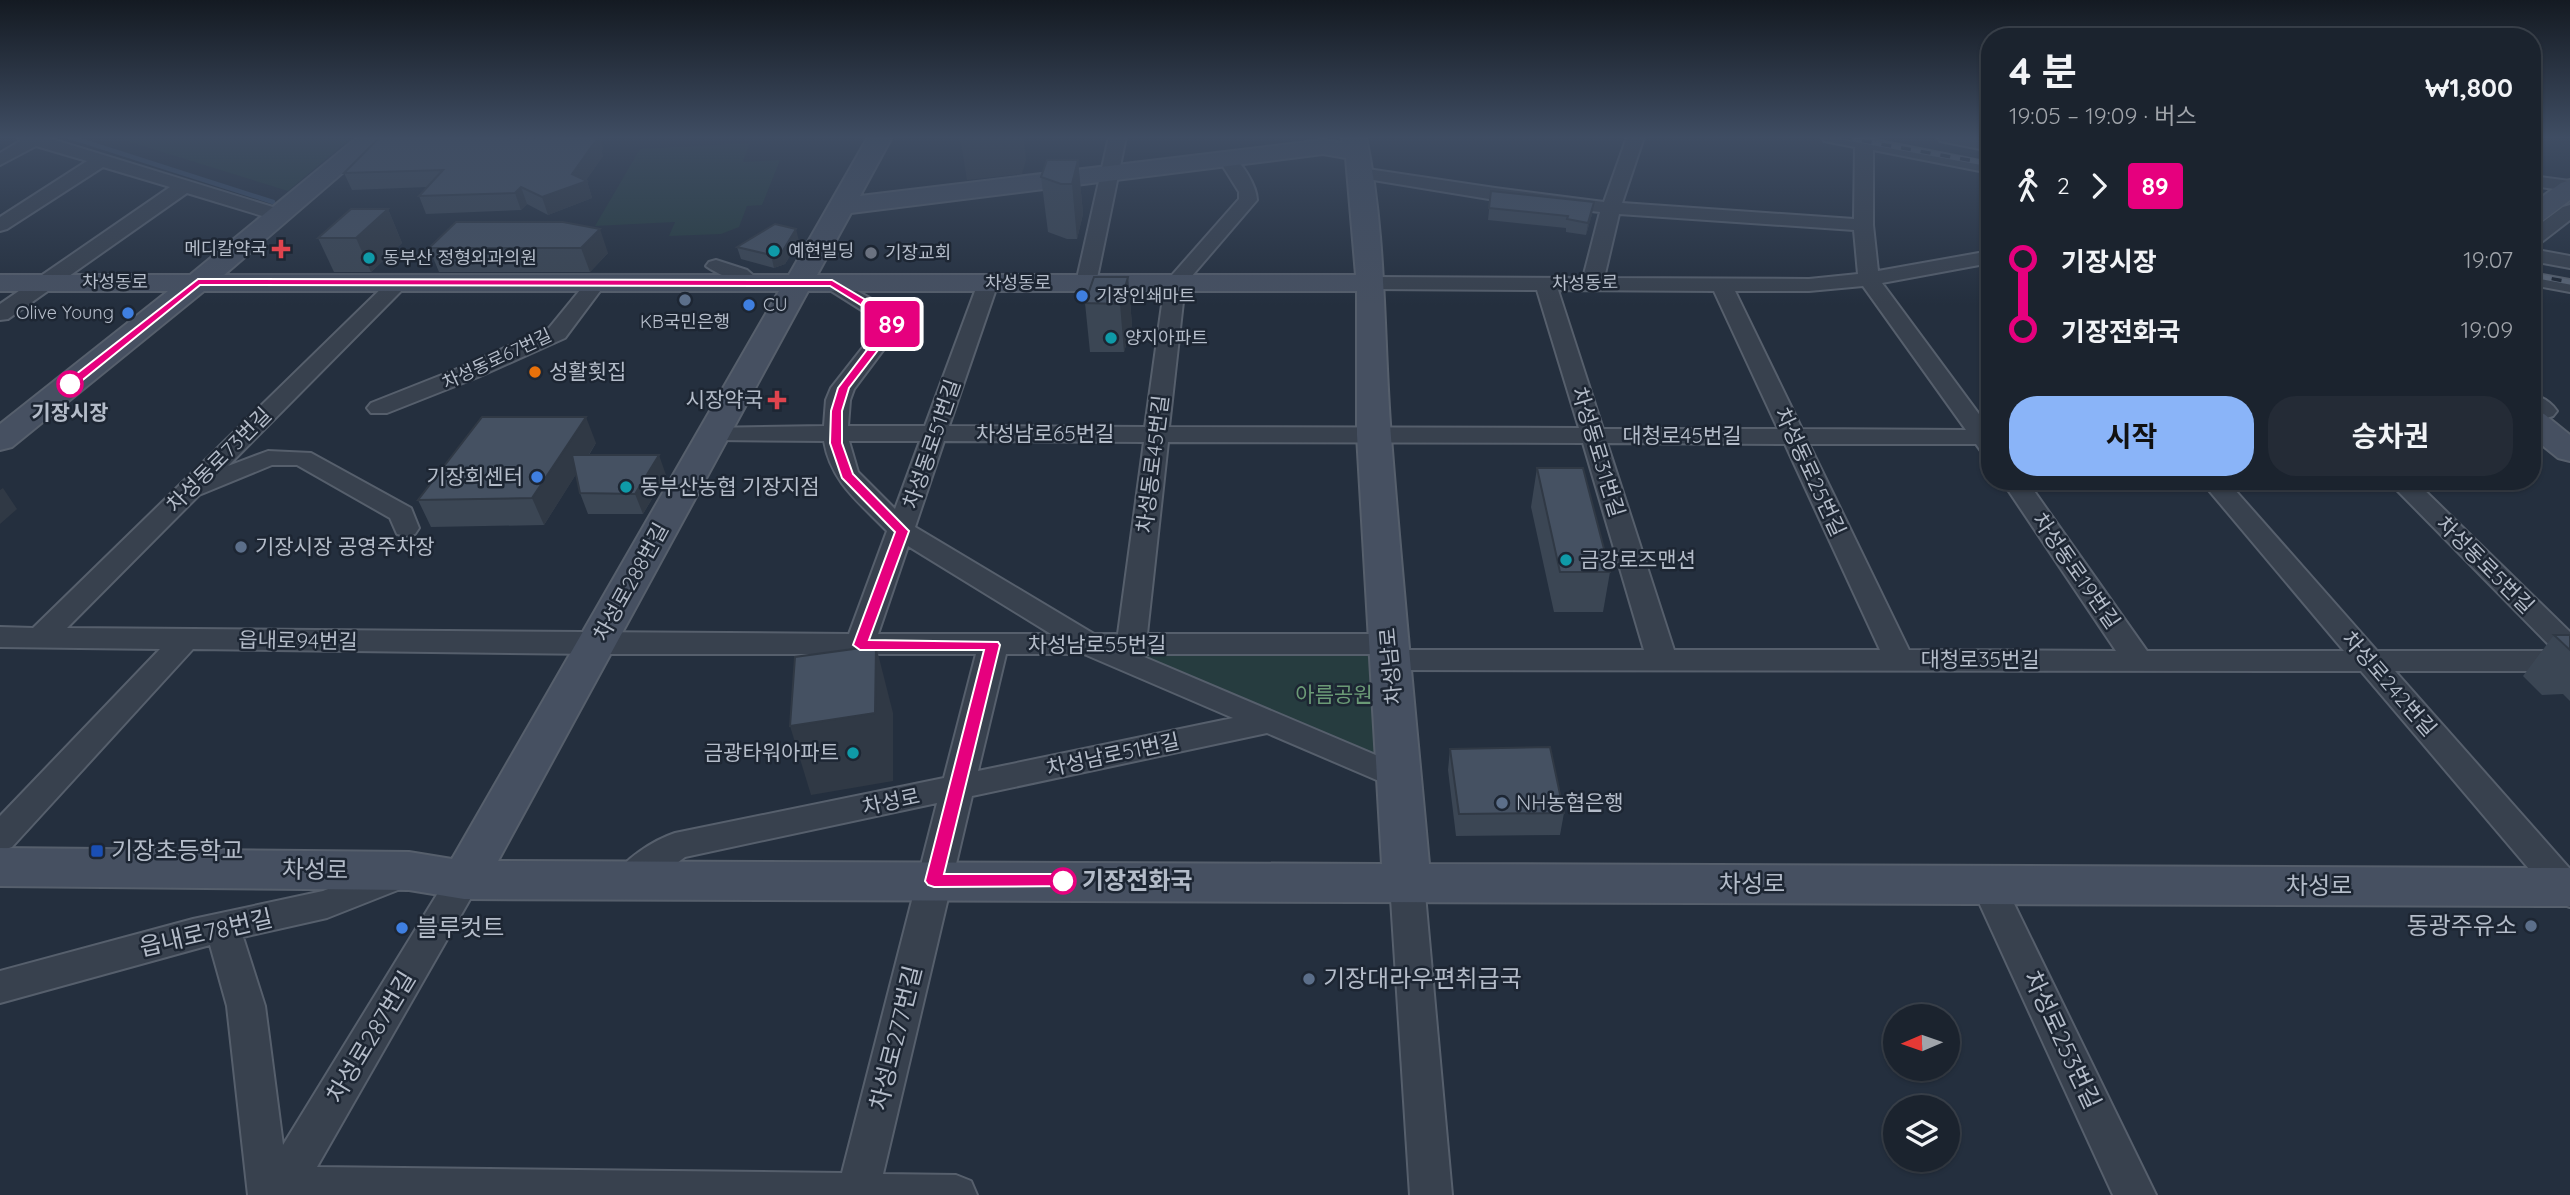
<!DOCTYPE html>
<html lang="ko">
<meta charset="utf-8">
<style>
:root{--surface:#1b232e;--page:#242b36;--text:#f1f3f6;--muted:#a0a4aa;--line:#39404a;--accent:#8ab4f8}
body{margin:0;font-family:Quicksand,"Noto Sans KR",sans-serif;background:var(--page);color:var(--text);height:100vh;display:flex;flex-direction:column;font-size:26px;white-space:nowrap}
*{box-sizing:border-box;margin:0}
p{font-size:23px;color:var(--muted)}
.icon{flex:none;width:38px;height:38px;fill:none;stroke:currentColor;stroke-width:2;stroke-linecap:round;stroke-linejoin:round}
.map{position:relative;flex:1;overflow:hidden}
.panel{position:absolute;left:1981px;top:28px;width:560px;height:462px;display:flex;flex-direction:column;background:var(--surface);border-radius:28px;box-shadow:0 2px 5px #0004,0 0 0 2px var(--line)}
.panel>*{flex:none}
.badge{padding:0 14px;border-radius:5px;font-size:24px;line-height:46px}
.needle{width:46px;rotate:268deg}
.controls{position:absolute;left:1883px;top:1004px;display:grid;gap:14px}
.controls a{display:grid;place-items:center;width:77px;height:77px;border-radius:50%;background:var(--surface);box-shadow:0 2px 5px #0004,0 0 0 2px var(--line);font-size:35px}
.map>.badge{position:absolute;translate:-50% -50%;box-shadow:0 0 0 4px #fff}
.legs{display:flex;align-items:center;gap:10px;height:77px;padding:0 28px;font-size:23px}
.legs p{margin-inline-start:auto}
.overview{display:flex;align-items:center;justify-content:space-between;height:119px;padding:0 28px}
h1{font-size:38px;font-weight:700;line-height:52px}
.primary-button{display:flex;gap:14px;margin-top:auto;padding:14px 28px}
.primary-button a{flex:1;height:80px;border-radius:28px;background:var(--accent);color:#111;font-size:28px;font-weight:700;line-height:80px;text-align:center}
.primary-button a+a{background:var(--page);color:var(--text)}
ul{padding:0 28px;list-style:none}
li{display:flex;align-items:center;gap:24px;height:70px;font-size:26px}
li i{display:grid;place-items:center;width:10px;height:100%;margin:0 9px;background:currentColor}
li i::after{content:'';width:18px;height:18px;margin:-9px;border:5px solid;border-radius:50%;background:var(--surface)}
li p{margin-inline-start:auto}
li:first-child i{background:linear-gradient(#0000 50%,currentColor 0)}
li:last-child i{background:linear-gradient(currentColor 50%,#0000 0)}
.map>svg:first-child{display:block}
.green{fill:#263c3f}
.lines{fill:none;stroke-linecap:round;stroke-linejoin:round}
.stream{stroke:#394c67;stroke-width:4.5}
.street-casing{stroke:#565f6c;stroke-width:4}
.secondary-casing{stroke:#565f6c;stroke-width:4}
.street{fill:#38414e;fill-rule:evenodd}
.secondary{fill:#465061;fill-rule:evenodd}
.rail-casing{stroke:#5a6575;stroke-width:5}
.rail{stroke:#1d2633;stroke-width:3.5;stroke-dasharray:10;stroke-linecap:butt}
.wall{fill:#3b4654}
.shaded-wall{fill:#303945}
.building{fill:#455162;stroke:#303945;stroke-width:2}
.line-1{fill:#e6007e;stroke:#fff;stroke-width:2}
.health-dot{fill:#e0444e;stroke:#1d2633;stroke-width:2.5}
.culture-dot{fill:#0f9aa8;stroke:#1d2633;stroke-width:2.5}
.worship-dot{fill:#6b7280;stroke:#1d2633;stroke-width:2.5}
.shop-dot{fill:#3f7fe0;stroke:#1d2633;stroke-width:2.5}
.service-dot{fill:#5c6f8a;stroke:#1d2633;stroke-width:2.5}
.food-dot{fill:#e8710a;stroke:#1d2633;stroke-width:2.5}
.stop-1-dot{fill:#fff;stroke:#e6007e;stroke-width:3.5}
.transit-dot{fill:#1a4fb4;stroke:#1d2633;stroke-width:2.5}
.labels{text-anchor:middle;stroke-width:5;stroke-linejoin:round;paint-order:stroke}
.far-poi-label{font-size:18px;fill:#b4bcc9;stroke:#1d2633;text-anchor:start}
.far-street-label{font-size:18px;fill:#b4bcc9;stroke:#1d2633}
.poi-label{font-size:21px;fill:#b4bcc9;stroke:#1d2633;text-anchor:start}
.stop-label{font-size:21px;font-weight:bold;fill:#b4bcc9;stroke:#1d2633}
.street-label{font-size:21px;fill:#b4bcc9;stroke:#1d2633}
.park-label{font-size:21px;fill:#6b9a76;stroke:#1d2633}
.near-poi-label{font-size:24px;fill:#b4bcc9;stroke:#1d2633;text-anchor:start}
.near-street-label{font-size:24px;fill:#b4bcc9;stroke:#1d2633}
.near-stop-label{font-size:24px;font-weight:bold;fill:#b4bcc9;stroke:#1d2633;text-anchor:start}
</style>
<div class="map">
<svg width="2570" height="1195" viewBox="0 0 2570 1195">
<rect width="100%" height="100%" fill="#242f3e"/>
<!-- green -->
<g class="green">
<polygon points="114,137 352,137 288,191"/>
<polygon points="750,143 743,162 780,160 762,205 747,206 739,227 721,234 669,236 675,222 595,226 640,149"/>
<polygon points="1133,651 1365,652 1374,656 1379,760 1133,654"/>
</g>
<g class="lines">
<!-- stream -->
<polyline class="stream" points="70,137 273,202"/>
<defs>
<g id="street">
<polygon points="18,137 45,137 286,211 288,215 279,221 187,193 8,319 0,320 0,304 170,187 103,167 7,229 0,231 0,217 87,161 36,146 0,165 0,153 20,141"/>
<polygon points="1109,137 1126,137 1096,283 1093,287 1079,287 1076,283"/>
<path d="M1627,137h17l-22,66 232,16 1,-72 -31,-6 -2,-4 42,1 126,25v10l-117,-23v75l5,46 112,-20v12l-108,20 108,146v24l-9,-2 -5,-7h-167l100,206 207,1 -114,-170h25l120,170h197l-143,-170h26l150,170h178l-167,-170h27l155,151v39h-175l175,198v38l-12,-4 -197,-232 -971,-1 -10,-3 -5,-7 4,-6h-242l274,116 5,8 -5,8 -11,4 -133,-57 -295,63 -89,378 73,1 15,6 6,14h-729l-21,-189 -17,-61 -210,58v-32l193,-52 130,-28 73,-29 12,4 5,10 -5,10 -81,32 -84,19 22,69 18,139 169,-275 12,-4 12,4 5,10 -164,287 525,6 95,-370 -252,54 -44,33 -12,4 -12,-4 -5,-10c10,-20 42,-40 63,-47l269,-55 32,-124h-380l-403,-5 -181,198 -12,4v-35l160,-167 -160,-2v-20l33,1 358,-349h14l3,4 -3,4 -177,179 40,-15 43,2 100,55 8,20 -4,6 -9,2 -9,-2 -7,-16 -93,-53h-25l-73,30 -132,133 782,6 38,-103c-28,-29 -56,-49 -63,-90l-109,-1 -9,-2 -3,-5 3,-5 118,-2 2,-26 5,-12 51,-65 -57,-36 -3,-4 3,-4 7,-2 70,39 3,5 -51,68 -4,11 -2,26h77l53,-143 3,-4h14l3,4 -49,143 196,1 20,-144 74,-84v-7l-20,-32 9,-5c13,3 29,32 29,45l-72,84 -16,143 410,1 -42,-138 -166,-1 -7,-2 -3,-4 3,-4 7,-2 212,1 17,-66 -105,-12 -134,-22 -9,-5 9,-5 134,20 109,14zM1619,214l235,16 4,44 -49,5 -205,-1zM1863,286l103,144 -164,-1 -67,-138h74zM1558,290l156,1 64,138h-175zM849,441h71l-25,68 -37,-37zM944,441l200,1 -26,192h-24l-179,-107zM1168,442l415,1 61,207h-245l4,-6 -5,-7 -10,-3h-241zM1607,443l178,1 95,206h-206zM908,546l143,88h-173zM1006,654h78l149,64 -255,53z"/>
<polygon points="1938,137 1973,137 1990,141 1990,151 1940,141"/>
<polygon points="2532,176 2570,181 2570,191 2532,186"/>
<polygon points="2570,205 2570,220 2539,244 2532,246 2532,230 2563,207"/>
<polygon points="2532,249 2570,256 2570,268 2532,261"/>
<path d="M716,260l31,10 15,13 -3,4 -7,2c-6,-1 -43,-20 -46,-23l3,-4z"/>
<polygon points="2532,273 2570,280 2570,292 2532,285"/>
<polygon points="596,277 603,279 606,283 565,338 478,377 387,413 371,413 367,408 371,403 462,367 549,328 589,279"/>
<path d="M2532,394c10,3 19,8 25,17l-4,5 -21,7z"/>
<polygon points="1407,869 1419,873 1424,883 1452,1195 1410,1195 1390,883 1395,873"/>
<polygon points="1988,871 2000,875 2156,1195 2113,1195 1971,885 1976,875"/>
</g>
<g id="secondary">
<path d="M358,137h26l-160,138h565l79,-138h24l-32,59 463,-56 20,3 -1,-6h24c21,100 17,200 25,300 11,143 25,285 38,427l1141,4v38l-2106,-7 -55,-9 -409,-4v-38l409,4 43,7 327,-568h-575l-192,156 -12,3v-26l168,-133h-168v-16h190zM1323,154l23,4 10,117h-539l34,-62zM808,291h549v144l25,429 -884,-3z"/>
<polygon points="2570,180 2570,200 2541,222 2532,224 2532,204 2561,183"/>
<polygon points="2532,411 2544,414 2570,435 2570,461 2558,458 2532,437"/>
</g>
</defs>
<!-- street casing -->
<use href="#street" class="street-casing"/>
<!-- secondary casing -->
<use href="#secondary" class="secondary-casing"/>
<!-- street -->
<use href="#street" class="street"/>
<!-- secondary -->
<use href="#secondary" class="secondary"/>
<defs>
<g id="rail">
<polyline points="1842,137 1990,164"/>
<polyline points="2532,275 2570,282"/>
</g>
</defs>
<!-- rail casing -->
<use href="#rail" class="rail-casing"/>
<!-- rail -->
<use href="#rail" class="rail"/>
</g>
<!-- wall -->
<g class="wall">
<polygon points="380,137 599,137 603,149 601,151 603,156 586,180 587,181 592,198 548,215 527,204 521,210 426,214 419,196 427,187 352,190 344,173"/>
<polygon points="1078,160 1083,214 1077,239 1067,239 1048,232 1041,177"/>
<polygon points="1491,191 1592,214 1586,235 1566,232 1566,228 1488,220"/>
<polygon points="388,209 402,243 371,272 334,272 318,238"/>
<polygon points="456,222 608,253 590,272 439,272 429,248"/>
<polygon points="799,241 785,264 774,268 741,259 737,247"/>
<polygon points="1128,277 1132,325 1124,352 1090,352 1085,303"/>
<polygon points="596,443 589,455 666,475 643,514 588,514 580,493 576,474 544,525 431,527 418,500"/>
<polygon points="1537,468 1610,572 1603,612 1554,612 1531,507"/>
<polygon points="2554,635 2570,635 2570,701 2563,694 2542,695 2523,676"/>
<polygon points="1450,749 1564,813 1560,835 1456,836 1448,770"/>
</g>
<!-- shaded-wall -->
<g class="shaded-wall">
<polygon points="594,137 599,137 603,149 601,151 603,156 585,182 587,181 592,198 548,215 542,197 572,174"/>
<polygon points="960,137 1024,137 1026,160 1022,174 967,180"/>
<polygon points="1078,160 1083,214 1077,239 1072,184"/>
<polygon points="521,187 527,204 521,210 515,193"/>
<polygon points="1594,202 1592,214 1586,235 1588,223"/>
<polygon points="388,209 402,243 371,272 356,238"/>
<polygon points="600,229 608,253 590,272 581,248"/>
<polygon points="796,229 799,241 785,264 774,268 771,255"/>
<polygon points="1128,277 1132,325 1124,352 1120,304"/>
<polygon points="586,417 596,443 544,525 532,498"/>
<polygon points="659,455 666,475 643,514 635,494"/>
<polygon points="3,488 17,509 0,524 0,490"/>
<polygon points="876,646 893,713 893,781 811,795 790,726"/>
</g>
<!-- building -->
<g class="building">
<polygon points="380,137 511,137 511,138 594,137 593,139 597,139 572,174 587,181 542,197 521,187 515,193 419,196 443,170 344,173"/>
<polygon points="1047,160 1078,160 1072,184 1061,184 1041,177"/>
<polygon points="1491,191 1594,202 1588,223 1567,219 1568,216 1489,208"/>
<polygon points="351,209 388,209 356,238 318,238"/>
<polygon points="456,222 563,222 600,229 581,248 429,248"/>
<polygon points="775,224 796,229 782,252 771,255 737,247"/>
<polygon points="1094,277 1128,277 1120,304 1085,303"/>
<polygon points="482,417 586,417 532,498 418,500"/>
<polygon points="572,455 659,455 635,494 580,493"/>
<polygon points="1537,468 1583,468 1610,572 1560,572"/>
<polygon points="2554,635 2570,635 2570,650"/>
<polygon points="876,646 875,713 790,726 795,657"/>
<polygon points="1550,747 1564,813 1459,814 1450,749"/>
</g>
<!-- sky -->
<linearGradient id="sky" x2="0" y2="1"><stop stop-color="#141a22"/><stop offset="0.45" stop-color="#3f4d63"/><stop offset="1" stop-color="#3f4d63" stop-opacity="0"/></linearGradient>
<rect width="2570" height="305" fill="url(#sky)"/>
<!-- line-1 -->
<polygon class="line-1" points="198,279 832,280 898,319 898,324 849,388 842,411 842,443 853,474 909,531 869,640 998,642 1000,645 944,874 1063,874 1069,876 1071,881 1069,886 934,887 928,885 925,881 984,650 860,650 853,645 895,532 842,478 830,443 831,411 838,388 888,322 830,286 200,285 74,387 66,387 66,382"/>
<!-- markers -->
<g class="health-dot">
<path d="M277.5 238.5h7v7h7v7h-7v7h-7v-7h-7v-7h7z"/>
<path d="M773.5 389.5h7v7h7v7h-7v7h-7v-7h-7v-7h7z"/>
</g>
<g class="culture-dot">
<circle cx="774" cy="251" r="7"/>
<circle cx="369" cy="258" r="7"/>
<circle cx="1111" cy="338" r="7"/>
<circle cx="626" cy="487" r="7"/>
<circle cx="1566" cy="560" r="7"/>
<circle cx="853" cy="753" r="7"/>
</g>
<circle class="worship-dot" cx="871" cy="253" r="7"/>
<g class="shop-dot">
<circle cx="1082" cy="296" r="7"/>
<circle cx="749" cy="305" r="7"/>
<circle cx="128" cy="313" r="7"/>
<circle cx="537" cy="477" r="7"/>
<circle cx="402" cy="928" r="7"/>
</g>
<g class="service-dot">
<circle cx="685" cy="300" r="7"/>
<circle cx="241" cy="547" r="7"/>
<circle cx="1502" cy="803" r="7"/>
<circle cx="2531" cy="926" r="7"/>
<circle cx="1309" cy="979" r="7"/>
</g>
<circle class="food-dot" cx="535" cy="372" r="7"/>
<g class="stop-1-dot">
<circle cx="70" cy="384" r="12"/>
<circle cx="1063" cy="881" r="12"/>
</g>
<rect class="transit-dot" x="90" y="844" width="14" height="14" rx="3.5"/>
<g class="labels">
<!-- far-poi labels -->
<g class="far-poi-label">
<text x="267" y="255" text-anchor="end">메디칼약국</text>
<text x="788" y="257">예현빌딩</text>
<text x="885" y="259">기장교회</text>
<text x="383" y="264">동부산 정형외과의원</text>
<text x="1096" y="302">기장인쇄마트</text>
<text x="763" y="311">CU</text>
<text x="114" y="319" text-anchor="end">Olive Young</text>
<text x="685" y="328" text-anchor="middle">KB국민은행</text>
<text x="1125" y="344">양지아파트</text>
</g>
<!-- far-street labels -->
<g class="far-street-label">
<text x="115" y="288">차성동로</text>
<text x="1018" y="289">차성동로</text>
<text transform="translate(1585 283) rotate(-1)" y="6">차성동로</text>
<text transform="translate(497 359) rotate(-25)" y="6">차성동로67번길</text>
</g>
<!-- poi labels -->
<g class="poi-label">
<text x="549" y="379">성활횟집</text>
<text x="763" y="407" text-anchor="end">시장약국</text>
<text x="523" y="484" text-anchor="end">기장회센터</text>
<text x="640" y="494">동부산농협 기장지점</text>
<text x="255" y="554">기장시장 공영주차장</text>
<text x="1580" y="567">금강로즈맨션</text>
<text x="839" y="760" text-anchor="end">금광타워아파트</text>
<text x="1516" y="810">NH농협은행</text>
</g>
<!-- stop labels -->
<g class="stop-label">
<text x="70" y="420">기장시장</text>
</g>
<!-- street labels -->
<g class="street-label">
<text x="1045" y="441">차성남로65번길</text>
<text x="1682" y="443">대청로45번길</text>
<text transform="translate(932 444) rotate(-71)" y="7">차성동로51번길</text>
<text transform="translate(1598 452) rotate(73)" y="7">차성동로31번길</text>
<text transform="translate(219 460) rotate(-45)" y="7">차성동로73번길</text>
<text transform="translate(1153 464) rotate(-83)" y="7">차성동로45번길</text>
<text transform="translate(1810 472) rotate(65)" y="7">차성동로25번길</text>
<text transform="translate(2485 565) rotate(45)" y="7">차성동로5번길</text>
<text transform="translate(2076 571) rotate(55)" y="7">차성동로19번길</text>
<text transform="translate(631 582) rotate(-61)" y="7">차성로288번길</text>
<text transform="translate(298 641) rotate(1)" y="7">읍내로94번길</text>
<text x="1097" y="652">차성남로55번길</text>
<text x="1980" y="667">대청로35번길</text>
<text transform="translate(1391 666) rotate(-95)" y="7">차성남로</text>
<text transform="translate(2389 684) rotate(49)" y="7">차성로242번길</text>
<text transform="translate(1113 755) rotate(-12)" y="7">차성남로51번길</text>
<text transform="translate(891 802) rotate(-12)" y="7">차성로</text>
</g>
<!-- park labels -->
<g class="park-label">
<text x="1334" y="702">아름공원</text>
</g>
<!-- near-poi labels -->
<g class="near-poi-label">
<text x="111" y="859">기장초등학교</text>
<text x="2517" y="934" text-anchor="end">동광주유소</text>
<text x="416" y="936">블루컷트</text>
<text x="1323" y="987">기장대라우편취급국</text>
</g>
<!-- near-street labels -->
<g class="near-street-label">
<text transform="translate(315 870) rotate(1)" y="8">차성로</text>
<text x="1752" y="892">차성로</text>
<text x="2319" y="894">차성로</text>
<text transform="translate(206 933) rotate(-13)" y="8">읍내로78번길</text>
<text transform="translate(371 1037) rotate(-59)" y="8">차성로287번길</text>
<text transform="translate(896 1038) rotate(-76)" y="8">차성로277번길</text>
<text transform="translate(2062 1040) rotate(65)" y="8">차성로253번길</text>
</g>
<!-- near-stop labels -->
<g class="near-stop-label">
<text x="1082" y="889">기장전화국</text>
</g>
</g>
</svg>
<div class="controls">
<a><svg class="needle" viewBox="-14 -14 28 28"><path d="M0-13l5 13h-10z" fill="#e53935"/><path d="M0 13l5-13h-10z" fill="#a0a4aa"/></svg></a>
<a><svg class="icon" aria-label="layers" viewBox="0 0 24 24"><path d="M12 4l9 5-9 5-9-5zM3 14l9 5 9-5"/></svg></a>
</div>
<b class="badge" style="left:892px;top:324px;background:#e6007e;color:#fff">89</b>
<section class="panel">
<div class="overview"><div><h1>4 분</h1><p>19:05 – 19:09 · 버스</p></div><b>₩1,800</b></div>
<div class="legs"><svg class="icon" aria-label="walk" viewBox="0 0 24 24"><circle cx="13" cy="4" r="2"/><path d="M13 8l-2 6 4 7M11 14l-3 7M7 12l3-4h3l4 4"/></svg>2<svg class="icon" aria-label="forward" viewBox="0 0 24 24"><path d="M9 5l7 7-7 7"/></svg><b class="badge" style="background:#e6007e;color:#fff">89</b></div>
<ul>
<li><i style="color:#e6007e"></i><b>기장시장</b><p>19:07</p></li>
<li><i style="color:#e6007e"></i><b>기장전화국</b><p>19:09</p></li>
</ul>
<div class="primary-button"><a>시작</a><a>승차권</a></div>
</section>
</div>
